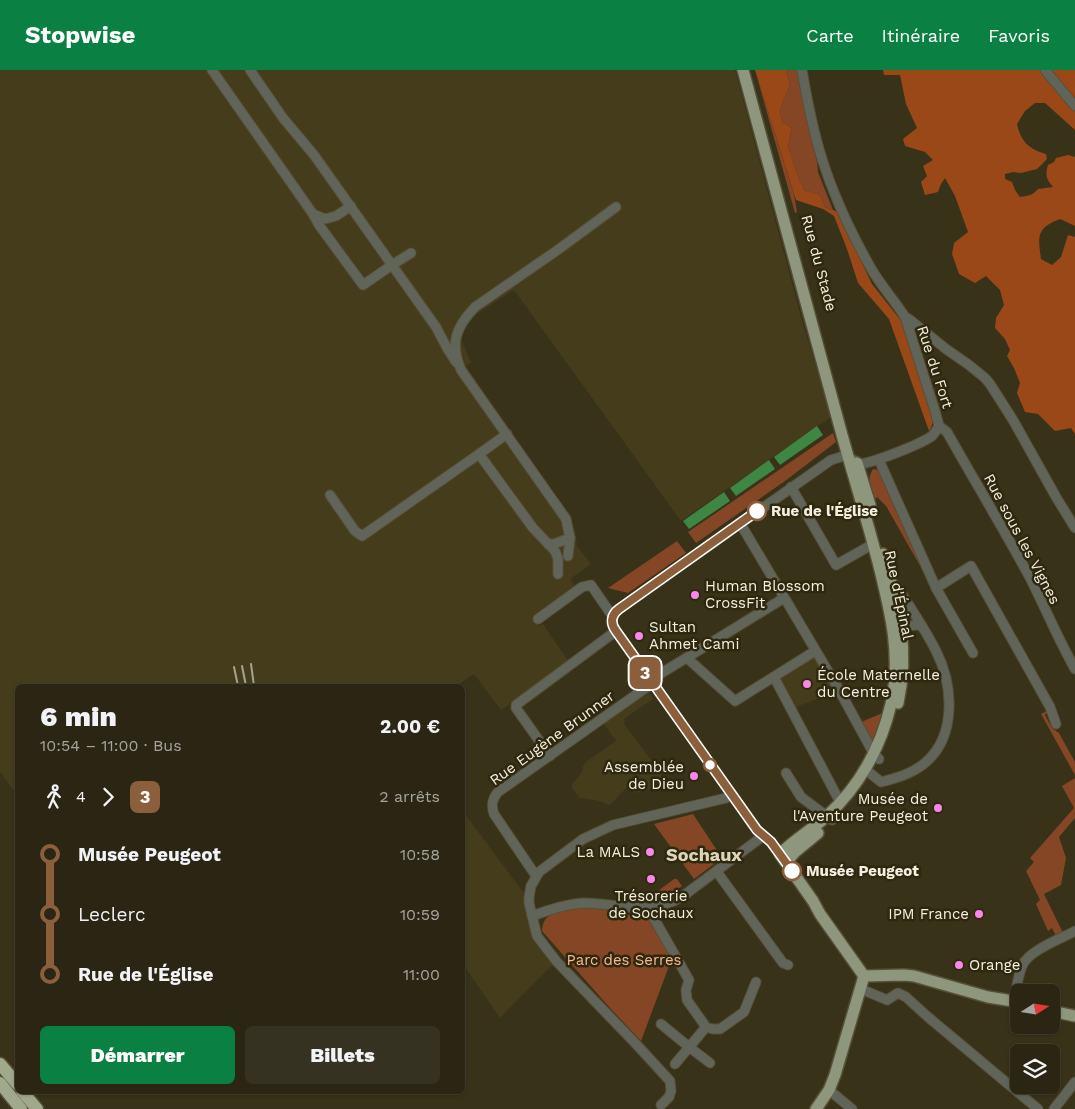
<!DOCTYPE html>
<html lang="fr">
<meta charset="utf-8">
<style>
:root{--surface:#2a2613;--page:#363221;--text:#f1f3f6;--muted:#a5a5a0;--line:#464333;--accent:#0b8043}
body{margin:0;font-family:"Work Sans",sans-serif;background:var(--page);color:var(--text);height:100vh;display:flex;flex-direction:column;font-size:19px;white-space:nowrap}
*{box-sizing:border-box;margin:0}
p{font-size:16px;color:var(--muted)}
.icon{flex:none;width:28px;height:28px;fill:none;stroke:currentColor;stroke-width:2;stroke-linecap:round;stroke-linejoin:round}
.map{position:relative;flex:1;overflow:hidden}
.sheet{position:absolute;left:15px;top:614px;width:450px;height:410px;display:flex;flex-direction:column;background:var(--surface);border-radius:8px;box-shadow:0 1px 4px #0004,0 0 0 1px var(--line)}
.sheet>*{flex:none}
.badge{padding:0 10px;border-radius:8px;font-size:18px;line-height:32px}
.needle{width:32px;rotate:78deg}
.fabs{position:absolute;left:1010px;top:914px;display:grid;gap:10px}
.fabs a{display:grid;place-items:center;width:50px;height:50px;border-radius:8px;background:var(--surface);box-shadow:0 1px 4px #0004,0 0 0 1px var(--line);font-size:25px}
.map>.badge{position:absolute;translate:-50% -50%;box-shadow:0 0 0 2px #fff}
.legs{display:flex;align-items:center;gap:8px;height:55px;padding:0 25px;font-size:16px}
.legs p{margin-inline-start:auto}
.summary{display:flex;align-items:center;justify-content:space-between;height:85px;padding:0 25px}
h1{font-size:28px;font-weight:800;line-height:38px}
.button{display:flex;gap:10px;margin-top:auto;padding:10px 25px}
.button a{flex:1;height:58px;border-radius:8px;background:var(--accent);color:#fff;font-size:20px;font-weight:800;line-height:58px;text-align:center}
.button a+a{background:var(--page);color:var(--text)}
ul{padding:0 25px;list-style:none}
li{display:flex;align-items:center;gap:18px;height:60px;font-size:19px}
li i{display:grid;place-items:center;width:8px;height:100%;margin:0 6px;background:currentColor}
li i::after{content:'';width:12px;height:12px;margin:-6px;border:4px solid;border-radius:50%;background:var(--surface)}
li p{margin-inline-start:auto}
li:first-child i{background:linear-gradient(#0000 50%,currentColor 0)}
li:last-child i{background:linear-gradient(currentColor 50%,#0000 0)}
header{display:flex;align-items:center;gap:30px;box-sizing:border-box;height:70px;padding:0 25px;background:var(--accent);color:#fff}
header strong{font-size:24px}
nav{display:flex;gap:28px;margin-inline-start:auto;font-size:18px}
.map>svg:first-child{display:block}
.built{fill:#453c1b}
.green{fill:#844625}
.forest{fill:#9a4818}
.water{fill:#3e8643}
.lines{fill:none;stroke-linecap:round;stroke-linejoin:round}
.minor-casing{stroke:#565039;stroke-width:11}
.major-casing{stroke:#565039;stroke-width:14}
.highway-casing{stroke:#565039;stroke-width:15}
.minor{stroke:#616559;stroke-width:9}
.major{stroke:#8f967e;stroke-width:11}
.highway{stroke:#a1a98d;stroke-width:12}
.rail{stroke:#a7a38f;stroke-width:2}
.line-1-casing{stroke:#fff;stroke-width:11}
.line-1{stroke:#8b5e3c;stroke-width:8}
.stop-1-dot{fill:#fff;stroke:#8b5e3c;stroke-width:2.5}
.poi-dot{fill:#fa87e7;stroke:#2e280f;stroke-width:2}
.labels{text-anchor:middle;stroke-width:5;stroke-linejoin:round;paint-order:stroke}
.street-label{font-size:15px;fill:#f4f0e1;stroke:#2e280f}
.stop-label{font-size:15px;font-weight:bold;fill:#f4f0e1;stroke:#2e280f;text-anchor:start}
.poi-label{font-size:15px;fill:#f4f0e1;stroke:#2e280f;text-anchor:start}
.park-label{font-size:15px;fill:#fbb694;stroke:#2e280f}
.quarter-label{font-size:18px;font-weight:bold;fill:#ded6b8;stroke:#2e280f}
</style>
<header>
<strong>Stopwise</strong>
<nav><a>Carte</a><a>Itinéraire</a><a>Favoris</a></nav>
</header>
<div class="map">
<svg width="1075" height="1039" viewBox="0 0 1075 1039">
<rect width="100%" height="100%" fill="#383219"/>
<!-- built -->
<g class="built">
<polygon points="0,0 735,0 801,247 831,347 681,451 514,220 475,245 468,254 463,264 462,272 471,292 466,296 570,447 575,461 577,476 591,494 570,509 576,517 535,548 540,556 543,554 569,592 501,640 474,604 456,616 18,616 17,725 0,702"/>
<polygon points="814,587 835,622 796,637 780,607"/>
<polygon points="649,621 653,629 625,648 624,654 655,695 666,713 659,717 636,723 627,717 610,735 595,730 580,728 572,718 572,715 583,700 582,698 587,691 616,671 604,654 616,643"/>
<polygon points="462,740 523,822 532,868 554,893 500,948 463,894"/>
</g>
<!-- green -->
<g class="green">
<polygon points="755,0 794,124 797,142 795,143"/>
<polygon points="786,0 797,0 817,92 818,102 833,140 825,137 820,125 804,120 799,109 788,77 792,58 782,52 780,40 790,14"/>
<polygon points="833,363 836,372 785,411 696,473 688,462"/>
<path d="M873,399l6,1 5,6 43,102 -41,-72 -9,-9 -4,4c-2,-11 -7,-22 0,-32z"/>
<polygon points="677,471 686,483 628,523 608,518"/>
<polygon points="1049,640 1045,645 1052,658 1059,663 1075,692 1075,705 1041,644"/>
<polygon points="885,642 874,671 872,673 861,652"/>
<polygon points="1075,708 1075,748 1059,767 1066,788 1061,815 1044,824 1063,863 1056,866 1052,858 1048,861 1036,834 1040,830 1026,801 1034,792 1030,788 1074,738 1062,716"/>
<polygon points="693,744 722,788 694,809 654,754"/>
<path d="M674,809h3l5,7c-10,7 -20,10 -31,12l-1,-1z"/>
<path d="M579,838c24,-1 47,7 70,11l23,39 -31,83 -31,-33 -68,-77c1,-21 20,-20 37,-23z"/>
</g>
<!-- forest -->
<g class="forest">
<path d="M755,0h31l4,14 -10,26 2,12 10,6 -4,19 11,32 5,11 16,5 5,12 13,5 34,72 30,38 30,91c1,8 1,12 -3,18l-40,-112 -31,-36 -11,-34 -13,-33 -11,-7 -27,-9z"/>
<path d="M883,0h192v60l-30,-27h-10l-10,8 -8,13c4,18 12,25 29,30l1,5 -10,10 -16,4 -8,-1 -8,2v5l7,3 3,8 5,7c8,-1 13,-2 18,-8l15,-2c-7,-8 -8,-12 -5,-22l6,-3 2,-4 12,-3 7,2v69l-15,-7c-24,9 -22,18 -19,40l11,6 9,-8 7,-22 7,2v197l-4,-6 -16,3 -17,-17 -13,-2 -8,-19 3,-10 -6,-15 -7,-12 3,-6 -5,-11 -10,-11 1,-10 8,-13 -4,-15 -14,-14 -11,7 -16,-9 -7,-20 2,-11 14,-11 -13,-36 -10,-18 -4,6 -3,8 -13,3 -4,-13 6,-6 -4,-10 10,-6 -8,-8 -20,-6 -2,-7 14,-11 -11,-24 -6,-29h-16z"/>
</g>
<!-- water -->
<g class="water">
<polygon points="817,356 823,365 780,395 774,387"/>
<polygon points="769,390 775,399 736,426 730,418"/>
<polygon points="724,422 730,431 689,459 683,451"/>
</g>
<g class="lines">
<defs>
<g id="minor">
<polyline points="212,0 313,144 319,155 363,215 392,195 411,183"/>
<polyline points="250,0 283,48 314,85 436,257 447,278 456,292"/>
<path d="M802,0c5,30 11,60 20,89 12,38 30,76 50,111 10,17 23,31 33,47l4,2 37,30 23,16 16,13 5,6 23,36 43,77 19,31"/>
<polyline points="1045,0 1075,36"/>
<polyline points="313,144 325,149 336,146 351,136"/>
<polyline points="905,247 935,341 939,356"/>
<path d="M939,356l8,6c27,48 56,96 82,144 16,31 29,63 46,93"/>
<polyline points="479,384 507,364"/>
<path d="M854,390l4,4c13,0 63,-20 74,-28 3,-3 5,-7 7,-10"/>
<polyline points="879,390 936,518 971,496 1050,637 1056,654"/>
<polyline points="791,417 836,495 873,474"/>
<polyline points="330,425 355,461 362,466 479,384 533,458 555,481 558,489 558,504"/>
<polyline points="740,453 838,618 874,684 879,689"/>
<polyline points="548,474 554,474 570,468"/>
<path d="M568,486l2,-18 -4,-19 -105,-149c-11,-27 -6,-42 14,-63l84,-58 57,-42"/>
<polyline points="936,518 973,583"/>
<polyline points="613,547 616,541 626,534 831,390 847,385"/>
<polyline points="538,549 582,517 591,515 613,547 612,554 616,561 757,760 771,772 780,784"/>
<path d="M902,562c6,-7 12,-8 20,-6"/>
<polyline points="687,588 735,631 815,581"/>
<polyline points="774,607 840,732"/>
<polyline points="550,686 516,638 516,635 616,561"/>
<path d="M865,699l16,13c16,-4 33,-9 45,-20 31,-27 27,-78 10,-111 -11,-22 -25,-42 -38,-63l-7,-6"/>
<polyline points="786,703 801,727 832,750"/>
<polyline points="717,802 783,893 788,895"/>
<path d="M536,806l-42,-62c-3,-9 -2,-15 4,-22l149,-105 13,-13 124,-76"/>
<polyline points="651,838 652,845 689,910 686,920 687,930 706,957 713,959 720,959 744,942 756,912"/>
<path d="M532,846c17,-6 34,-12 52,-13 22,0 45,6 66,5 11,-1 23,-6 33,-12l80,-60"/>
<polyline points="861,919 887,930 898,923 906,927 928,947 1038,1039"/>
<path d="M1014,931c2,-11 4,-25 8,-35 6,-15 38,-27 53,-35"/>
<polyline points="661,954 689,977 710,993"/>
<polyline points="675,994 706,957"/>
<polyline points="829,1020 852,1039"/>
<polyline points="661,1035 669,1027 671,1021 670,1011 637,975 557,892 537,866 529,833 529,827 531,816 539,802 583,769 613,755 726,728 732,725"/>
<polyline points="1054,1039 1075,1012"/>
</g>
<g id="major">
<path d="M743,0c33,122 66,244 99,365 12,43 25,85 36,127 12,48 24,93 13,142 -10,43 -32,83 -65,113 -15,13 -32,23 -46,37l33,47 7,13 44,62"/>
<polyline points="857,393 870,435"/>
<path d="M883,484c15,53 27,94 15,149"/>
<polyline points="786,792 795,782 818,763"/>
<polyline points="864,906 904,905 914,906 988,927 1019,932"/>
<polyline points="1051,941 1075,946"/>
<polyline points="816,1039 829,1020 835,1005 864,906"/>
</g>
<g id="highway">
<polyline points="0,994 18,1015"/>
<polyline points="0,1013 21,1039"/>
<polyline points="22,1021 37,1039"/>
</g>
</defs>
<!-- minor casing -->
<use href="#minor" class="minor-casing"/>
<!-- major casing -->
<use href="#major" class="major-casing"/>
<!-- highway casing -->
<use href="#highway" class="highway-casing"/>
<!-- minor -->
<use href="#minor" class="minor"/>
<!-- major -->
<use href="#major" class="major"/>
<!-- highway -->
<use href="#highway" class="highway"/>
<!-- rail -->
<g class="rail">
<polyline points="251,594 254,616"/>
<polyline points="242,596 246,616"/>
<polyline points="234,597 238,616"/>
</g>
</g>
<g class="lines">
<defs>
<path id="line-1" d="M757,441l-138,98c-8,6 -9,14 -3,22l141,199 14,12 21,29"/>
</defs>
<!-- line-1 casing -->
<use href="#line-1" class="line-1-casing"/>
<!-- line-1 -->
<use href="#line-1" class="line-1"/>
</g>
<!-- markers -->
<g class="stop-1-dot">
<circle cx="757" cy="441" r="9"/>
<circle cx="710" cy="695" r="6"/>
<circle cx="792" cy="801" r="9"/>
</g>
<g class="poi-dot">
<circle cx="695" cy="525" r="5"/>
<circle cx="639" cy="566" r="5"/>
<circle cx="807" cy="614" r="5"/>
<circle cx="694" cy="706" r="5"/>
<circle cx="938" cy="738" r="5"/>
<circle cx="650" cy="782" r="5"/>
<circle cx="651" cy="809" r="5"/>
<circle cx="979" cy="844" r="5"/>
<circle cx="959" cy="895" r="5"/>
</g>
<g class="labels">
<!-- street labels -->
<g class="street-label">
<text transform="translate(819 193) rotate(75)" y="5">Rue du Stade</text>
<text transform="translate(935 297) rotate(72)" y="5">Rue du Fort</text>
<text transform="translate(1022 469) rotate(62)" y="5">Rue sous les Vignes</text>
<text transform="translate(899 525) rotate(78)" y="5">Rue d'Épinal</text>
<text transform="translate(552 668) rotate(-36)" y="5">Rue Eugène Brunner</text>
</g>
<!-- stop labels -->
<g class="stop-label">
<text x="771" y="446">Rue de l'Église</text>
<text x="806" y="806">Musée Peugeot</text>
</g>
<!-- poi labels -->
<g class="poi-label">
<text x="705" y="521">Human Blossom<tspan x="705" dy="17">CrossFit</tspan></text>
<text x="649" y="562">Sultan<tspan x="649" dy="17">Ahmet Cami</tspan></text>
<text x="817" y="610">École Maternelle<tspan x="817" dy="17">du Centre</tspan></text>
<text x="684" y="702" text-anchor="end">Assemblée<tspan x="684" dy="17">de Dieu</tspan></text>
<text x="928" y="734" text-anchor="end">Musée de<tspan x="928" dy="17">l'Aventure Peugeot</tspan></text>
<text x="640" y="787" text-anchor="end">La MALS</text>
<text x="651" y="831" text-anchor="middle">Trésorerie<tspan x="651" dy="17">de Sochaux</tspan></text>
<text x="969" y="849" text-anchor="end">IPM France</text>
<text x="969" y="900">Orange</text>
</g>
<!-- park labels -->
<g class="park-label">
<text x="624" y="895">Parc des Serres</text>
</g>
<!-- quarter labels -->
<g class="quarter-label">
<text x="704" y="791">Sochaux</text>
</g>
</g>
</svg>
<div class="fabs">
<a><svg class="needle" viewBox="-14 -14 28 28"><path d="M0-13l5 13h-10z" fill="#e53935"/><path d="M0 13l5-13h-10z" fill="#a5a5a0"/></svg></a>
<a><svg class="icon" aria-label="layers" viewBox="0 0 24 24"><path d="M12 4l9 5-9 5-9-5zM3 14l9 5 9-5"/></svg></a>
</div>
<b class="badge" style="left:645px;top:603px;background:#8b5e3c;color:#fff">3</b>
<section class="sheet">
<div class="summary"><div><h1>6 min</h1><p>10:54 – 11:00 · Bus</p></div><b>2.00 €</b></div>
<div class="legs"><svg class="icon" aria-label="walk" viewBox="0 0 24 24"><circle cx="13" cy="4" r="2"/><path d="M13 8l-2 6 4 7M11 14l-3 7M7 12l3-4h3l4 4"/></svg>4<svg class="icon" aria-label="forward" viewBox="0 0 24 24"><path d="M9 5l7 7-7 7"/></svg><b class="badge" style="background:#8b5e3c;color:#fff">3</b><p>2 arrêts</p></div>
<ul>
<li><i style="color:#8b5e3c"></i><b>Musée Peugeot</b><p>10:58</p></li>
<li><i style="color:#8b5e3c"></i><span>Leclerc</span><p>10:59</p></li>
<li><i style="color:#8b5e3c"></i><b>Rue de l'Église</b><p>11:00</p></li>
</ul>
<div class="button"><a>Démarrer</a><a>Billets</a></div>
</section>
</div>
